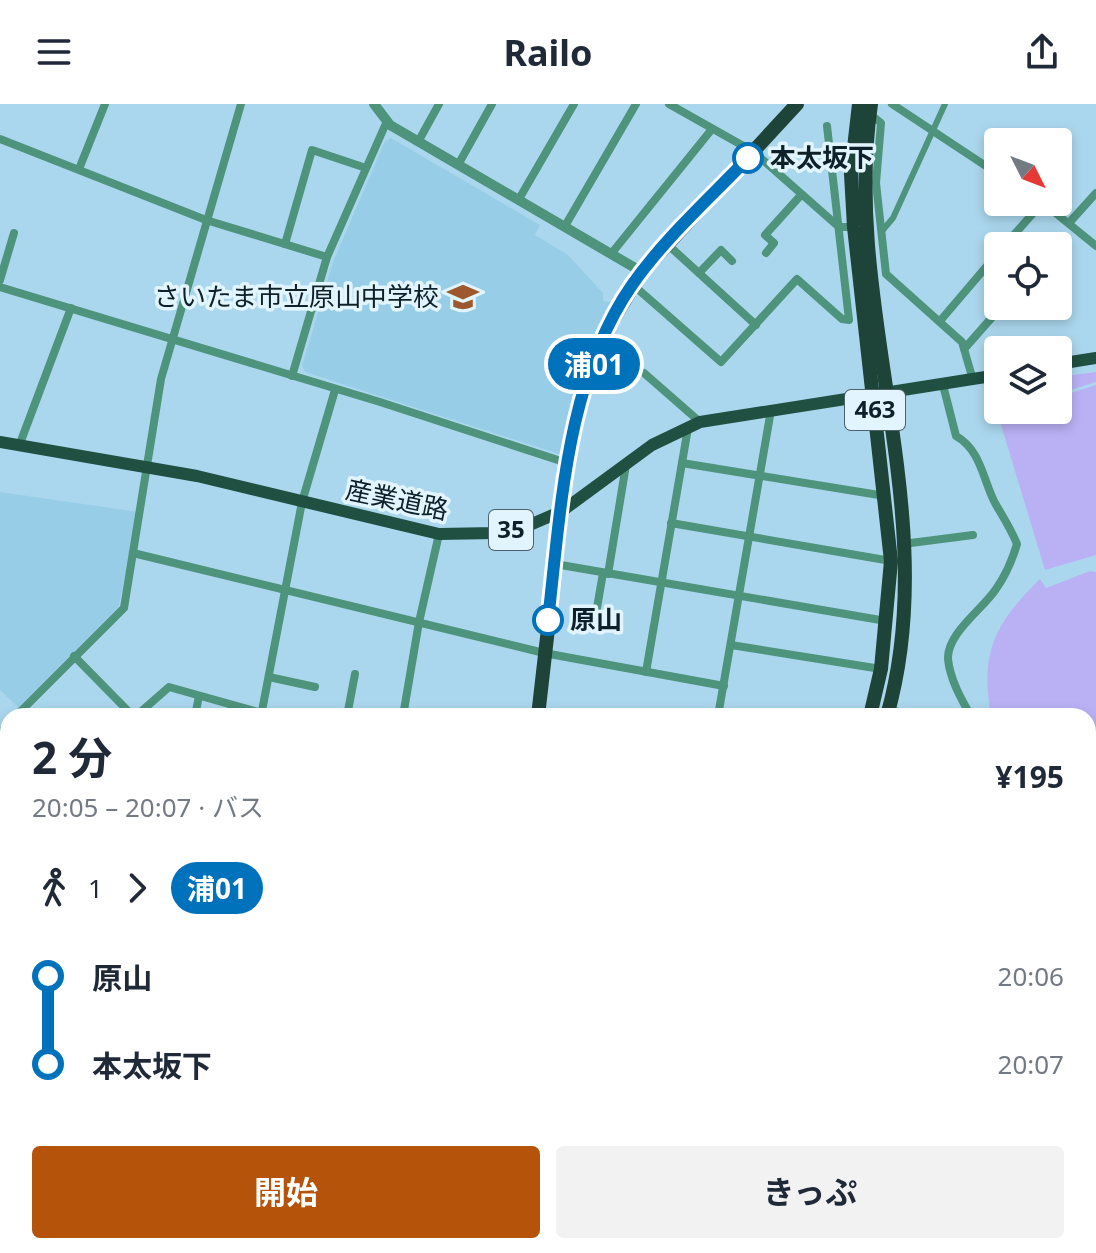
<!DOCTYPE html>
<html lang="ja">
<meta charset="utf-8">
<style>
:root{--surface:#fff;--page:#f2f2f3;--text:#1f2937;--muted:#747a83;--accent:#b45309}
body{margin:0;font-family:"Noto Sans","Noto Sans JP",sans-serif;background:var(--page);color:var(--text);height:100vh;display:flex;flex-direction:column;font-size:30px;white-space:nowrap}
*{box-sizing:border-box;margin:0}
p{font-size:26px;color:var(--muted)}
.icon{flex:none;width:44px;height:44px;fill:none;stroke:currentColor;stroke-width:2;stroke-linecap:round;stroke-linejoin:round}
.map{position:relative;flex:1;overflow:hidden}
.side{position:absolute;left:0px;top:604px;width:1096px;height:546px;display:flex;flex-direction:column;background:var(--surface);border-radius:24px 24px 0 0;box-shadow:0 4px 12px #0003}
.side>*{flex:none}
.badge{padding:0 16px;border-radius:26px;font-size:28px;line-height:52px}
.needle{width:52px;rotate:132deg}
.controls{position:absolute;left:984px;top:24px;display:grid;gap:16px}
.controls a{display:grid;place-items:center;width:88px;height:88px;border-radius:8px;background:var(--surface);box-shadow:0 4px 12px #0003;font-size:40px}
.map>.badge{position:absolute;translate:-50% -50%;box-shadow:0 0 0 4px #fff}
.legs{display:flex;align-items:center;gap:12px;height:88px;padding:0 32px;font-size:26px}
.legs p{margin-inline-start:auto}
.summary{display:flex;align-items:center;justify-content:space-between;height:136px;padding:0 32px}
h1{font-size:44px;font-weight:700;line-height:60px}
.button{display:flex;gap:16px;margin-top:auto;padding:16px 32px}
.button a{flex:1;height:92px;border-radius:8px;background:var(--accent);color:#fff;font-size:32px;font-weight:700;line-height:92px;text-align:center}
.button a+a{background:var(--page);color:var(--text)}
ul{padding:0 32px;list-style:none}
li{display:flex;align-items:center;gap:28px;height:88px;font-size:30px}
li i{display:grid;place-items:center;width:12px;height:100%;margin:0 10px;background:currentColor}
li i::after{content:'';width:20px;height:20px;margin:-10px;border:6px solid;border-radius:50%;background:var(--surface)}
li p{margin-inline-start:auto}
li:first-child i{background:linear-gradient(#0000 50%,currentColor 0)}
li:last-child i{background:linear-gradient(currentColor 50%,#0000 0)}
header{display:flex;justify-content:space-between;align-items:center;height:104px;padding:0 32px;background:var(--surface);font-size:36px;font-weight:700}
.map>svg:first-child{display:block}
.built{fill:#98cde8}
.green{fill:#bab1f5}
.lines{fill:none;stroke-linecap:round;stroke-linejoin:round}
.stream{stroke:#198db8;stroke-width:3}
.pedestrian{stroke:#4e937c;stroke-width:6}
.minor{stroke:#4e937c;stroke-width:8}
.tertiary{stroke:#4e937c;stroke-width:10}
.primary{stroke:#1f5041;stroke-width:12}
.trunk{stroke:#1e4338;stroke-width:14}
.line-1-casing{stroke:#fff;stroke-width:18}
.line-1{stroke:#0072bc;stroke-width:12}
.stop-1-dot{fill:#fff;stroke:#0072bc;stroke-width:4}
.labels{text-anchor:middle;stroke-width:7;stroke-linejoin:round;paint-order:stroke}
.shield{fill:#e2f4fd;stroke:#4e6068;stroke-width:2}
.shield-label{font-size:24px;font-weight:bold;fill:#0e2028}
.stop-label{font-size:26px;font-weight:bold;fill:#0e2028;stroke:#e2f4fd;text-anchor:start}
.poi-label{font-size:26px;fill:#0e2028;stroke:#e2f4fd;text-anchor:end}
.street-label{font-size:26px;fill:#0e2028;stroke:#e2f4fd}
</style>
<header><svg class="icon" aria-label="menu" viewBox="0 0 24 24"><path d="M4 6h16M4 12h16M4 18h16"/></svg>Railo<svg class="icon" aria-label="share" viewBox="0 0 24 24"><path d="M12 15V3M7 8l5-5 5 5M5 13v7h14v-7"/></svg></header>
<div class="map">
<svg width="1096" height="1149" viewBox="0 0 1096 1149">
<rect width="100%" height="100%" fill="#abd7ee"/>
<!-- built -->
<g class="built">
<polygon points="391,34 540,121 535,131 567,150 603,189 603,197 611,198 586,254 559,350 305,268 302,262 333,158 385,37"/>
<polygon points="0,388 139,408 115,519 21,606 0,586"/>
</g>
<!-- green -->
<g class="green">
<polygon points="1096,268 1096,278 1058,290 1058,273"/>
<polygon points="1096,281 1096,451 1045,466 998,311 1014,306 1058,306 1058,293"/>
<path d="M1090,467l6,1v301l-8,-2v-155h-97c-11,-63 3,-92 49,-137l6,9z"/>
</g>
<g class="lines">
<!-- stream -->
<polyline class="stream" points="1088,933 1096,941"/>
<!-- pedestrian -->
<polyline class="pedestrian" points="882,127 893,114 945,0"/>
<!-- minor -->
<g class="minor">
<polyline points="669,0 754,48 839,123 854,123"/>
<polyline points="892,0 998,70"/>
<polyline points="870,10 881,19 876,79 886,170 962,238 973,276"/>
<polyline points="0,35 206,116 327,153"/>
<polyline points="418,38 439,0"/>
<polyline points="458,61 492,0"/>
<polyline points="79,65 105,0"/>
<polyline points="519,95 574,0"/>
<polyline points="1042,98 1096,142"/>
<polyline points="1069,119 1096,89"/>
<polyline points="565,122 636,0"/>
<polyline points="285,140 312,46 366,64"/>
<polyline points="667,140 756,221"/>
<polyline points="1004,142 1043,98"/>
<polyline points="766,149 774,139 765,131 801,91"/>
<polyline points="611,150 712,25"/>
<polyline points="699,169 721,146 732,157"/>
<polyline points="0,176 14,129"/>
<polyline points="632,180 721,258 797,175 842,215 849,216 827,22"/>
<polyline points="0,183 380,298 567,359"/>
<polyline points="940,217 998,149"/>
<polyline points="965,244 1002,202"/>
<polyline points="644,269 700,318"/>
<polyline points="292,272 327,153 387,17"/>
<path d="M943,281l13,51c25,14 27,44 39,67 8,14 16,26 22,41 -5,17 -11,31 -21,45 -13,20 -49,44 -48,70 2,20 13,40 23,57"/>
<polyline points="19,342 71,204"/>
<polyline points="682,359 885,392"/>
<polyline points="671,419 891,457"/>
<polyline points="903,440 973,431"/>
<polyline points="133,449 544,549 724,582"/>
<polyline points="555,460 886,517"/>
<polyline points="608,470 626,361"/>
<polyline points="594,521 603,469"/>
<polyline points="731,541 881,565"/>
<polyline points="74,552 133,612"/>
<polyline points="646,568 688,324"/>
<polyline points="269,573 315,583"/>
<polyline points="889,606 917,612"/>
<polyline points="16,612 124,504 161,275 241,0"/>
<polyline points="136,612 169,583 272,612"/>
<polyline points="195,612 199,592"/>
<polyline points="261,612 302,398 335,286"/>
<polyline points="347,612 355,570"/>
<polyline points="403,612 419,518 439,430"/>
<polyline points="718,612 771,306"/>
<polyline points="0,629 8,620"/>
<polyline points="0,760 8,770"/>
<polyline points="0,827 8,832"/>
<polyline points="0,887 8,877"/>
<polyline points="1088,940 1096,948"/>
<polyline points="0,965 8,966"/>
<polyline points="0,1073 8,1074"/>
<polyline points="1088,1136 1096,1104"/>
<polyline points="139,1142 153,1149"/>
<polyline points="458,1142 474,1149"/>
<polyline points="6,1149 11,1142"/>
<polyline points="61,1149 66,1142"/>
<polyline points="233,1149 235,1142"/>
<polyline points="299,1149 302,1142"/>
<polyline points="603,1149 604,1142"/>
<polyline points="1085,1149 1087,1142"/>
</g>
<!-- tertiary -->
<polyline class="tertiary" points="374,0 390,21 642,168"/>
<!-- primary -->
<g class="primary">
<polyline points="1058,260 1096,254"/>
<polyline points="0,338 197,372 439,430 495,429 532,420 562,407 652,341 700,318 998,271"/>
</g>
<!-- trunk -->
<g class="trunk">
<polyline points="859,0 851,70 854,123 891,457 881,565 870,612"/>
<path d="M871,0c-30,204 74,409 16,612"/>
<polyline points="538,612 567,359 583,292 607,226 642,168 797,0"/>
<polyline points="427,1149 429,1142"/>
<polyline points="737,1149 739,1142"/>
<polyline points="753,1149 755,1142"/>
</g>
</g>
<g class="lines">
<defs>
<path id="line-1" d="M548,516c13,-111 18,-240 84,-335 32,-46 77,-86 116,-127"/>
</defs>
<!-- line-1 casing -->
<use href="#line-1" class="line-1-casing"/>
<!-- line-1 -->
<use href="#line-1" class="line-1"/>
</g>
<!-- icons -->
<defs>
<symbol id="school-bare" viewBox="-9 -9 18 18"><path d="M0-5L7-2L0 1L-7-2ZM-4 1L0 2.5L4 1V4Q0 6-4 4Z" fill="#9d582d" stroke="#e2f4fd" stroke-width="2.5" paint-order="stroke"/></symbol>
</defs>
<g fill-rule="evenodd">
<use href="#school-bare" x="441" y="171" width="44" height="44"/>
</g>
<!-- markers -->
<g class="stop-1-dot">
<circle cx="748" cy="54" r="14"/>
<circle cx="548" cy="516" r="14"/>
</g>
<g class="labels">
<!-- shield labels -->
<g class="shield">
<rect x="845" y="286" width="60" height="40" rx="6"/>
<rect x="489" y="406" width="44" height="40" rx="6"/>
</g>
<g class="shield-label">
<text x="875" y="314">463</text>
<text x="511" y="434">35</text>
</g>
<!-- stop labels -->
<g class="stop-label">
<text x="770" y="63">本太坂下</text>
<text x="570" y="525">原山</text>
</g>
<!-- poi labels -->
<g class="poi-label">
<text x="439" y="202">さいたま市立原山中学校</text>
</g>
<!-- street labels -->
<g class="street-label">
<text transform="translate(397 396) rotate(12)" y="9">産業道路</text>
</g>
</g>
</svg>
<div class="controls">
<a><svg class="needle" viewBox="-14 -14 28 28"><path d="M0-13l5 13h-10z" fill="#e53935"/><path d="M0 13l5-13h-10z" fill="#747a83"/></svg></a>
<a><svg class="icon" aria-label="locate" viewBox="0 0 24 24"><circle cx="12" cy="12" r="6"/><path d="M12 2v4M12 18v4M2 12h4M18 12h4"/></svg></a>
<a><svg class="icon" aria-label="layers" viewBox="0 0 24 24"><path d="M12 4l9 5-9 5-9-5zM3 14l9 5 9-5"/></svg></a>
</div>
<b class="badge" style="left:594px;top:260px;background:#0072bc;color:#fff">浦01</b>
<section class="side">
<div class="summary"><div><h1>2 分</h1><p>20:05 – 20:07 · バス</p></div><b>¥195</b></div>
<div class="legs"><svg class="icon" aria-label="walk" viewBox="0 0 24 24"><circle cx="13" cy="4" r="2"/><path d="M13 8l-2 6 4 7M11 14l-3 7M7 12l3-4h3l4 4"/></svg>1<svg class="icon" aria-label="forward" viewBox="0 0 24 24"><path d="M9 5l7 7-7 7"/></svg><b class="badge" style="background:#0072bc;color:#fff">浦01</b></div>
<ul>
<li><i style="color:#0072bc"></i><b>原山</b><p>20:06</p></li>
<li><i style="color:#0072bc"></i><b>本太坂下</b><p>20:07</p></li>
</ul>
<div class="button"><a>開始</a><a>きっぷ</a></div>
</section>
</div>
